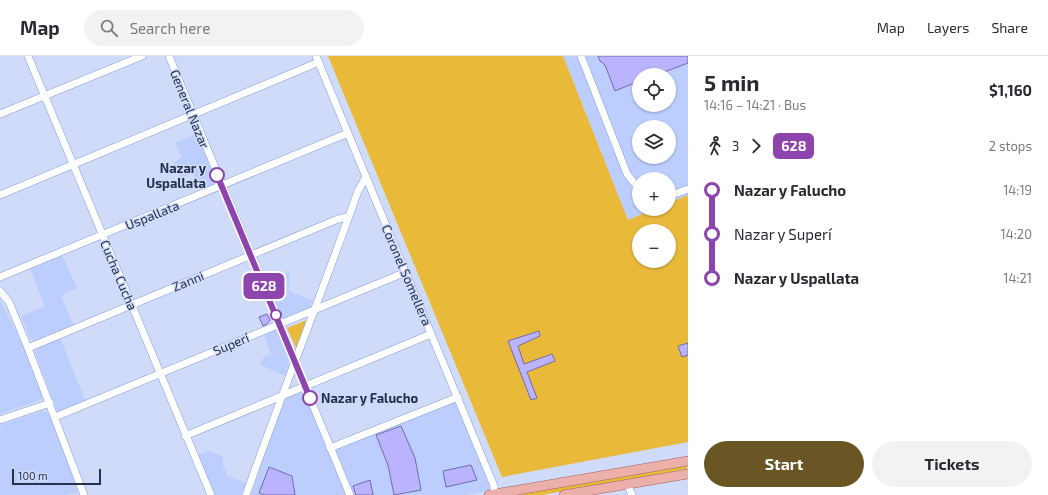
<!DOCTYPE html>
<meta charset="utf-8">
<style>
:root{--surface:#fff;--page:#f2f2f3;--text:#2b2b33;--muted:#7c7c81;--line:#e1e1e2;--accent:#6a5625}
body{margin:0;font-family:"Exo 2",sans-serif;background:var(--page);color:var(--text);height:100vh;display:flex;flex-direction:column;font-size:15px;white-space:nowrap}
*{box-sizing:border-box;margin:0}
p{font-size:13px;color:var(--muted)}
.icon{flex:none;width:22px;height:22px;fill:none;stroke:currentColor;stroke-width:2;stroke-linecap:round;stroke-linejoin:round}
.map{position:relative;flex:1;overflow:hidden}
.panel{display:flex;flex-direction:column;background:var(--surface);width:360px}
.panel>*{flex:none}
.badge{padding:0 8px;border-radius:6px;font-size:14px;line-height:26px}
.buttons{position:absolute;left:632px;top:12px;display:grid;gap:8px}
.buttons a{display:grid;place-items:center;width:44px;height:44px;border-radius:50%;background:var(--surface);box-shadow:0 1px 3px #0004;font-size:20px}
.scale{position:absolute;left:12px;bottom:10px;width:89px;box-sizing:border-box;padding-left:4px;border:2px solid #27314d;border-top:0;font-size:11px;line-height:14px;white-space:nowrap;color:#27314d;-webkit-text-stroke:3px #cfdbf8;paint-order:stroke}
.map>.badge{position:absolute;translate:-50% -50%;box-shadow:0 0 0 2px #fff}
.legs{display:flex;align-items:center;gap:6px;height:44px;padding:0 16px;font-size:13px}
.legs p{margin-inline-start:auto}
.summary{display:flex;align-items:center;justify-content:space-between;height:68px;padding:0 16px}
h1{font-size:22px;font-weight:700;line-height:30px}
.button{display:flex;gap:8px;margin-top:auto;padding:8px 16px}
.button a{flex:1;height:46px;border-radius:24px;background:var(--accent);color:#fff;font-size:16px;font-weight:700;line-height:46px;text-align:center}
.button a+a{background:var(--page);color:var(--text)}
ul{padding:0 16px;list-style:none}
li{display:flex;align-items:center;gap:14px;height:44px;font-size:15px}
li i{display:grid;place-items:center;width:6px;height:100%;margin:0 5px;background:currentColor}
li i::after{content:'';width:10px;height:10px;margin:-5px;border:3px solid;border-radius:50%;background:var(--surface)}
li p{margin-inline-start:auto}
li:first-child i{background:linear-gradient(#0000 50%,currentColor 0)}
li:last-child i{background:linear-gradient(currentColor 50%,#0000 0)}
header{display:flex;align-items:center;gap:24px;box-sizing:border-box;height:56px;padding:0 20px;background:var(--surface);border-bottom:1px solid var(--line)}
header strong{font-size:19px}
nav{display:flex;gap:22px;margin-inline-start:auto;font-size:14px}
.search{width:280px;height:36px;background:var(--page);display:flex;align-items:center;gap:10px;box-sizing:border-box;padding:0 14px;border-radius:22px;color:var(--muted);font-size:15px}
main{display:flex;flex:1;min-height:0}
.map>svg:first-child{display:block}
.built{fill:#bbcefd;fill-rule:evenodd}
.green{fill:#e9b93a;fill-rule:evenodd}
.building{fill:#bab4ff;stroke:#726aaf}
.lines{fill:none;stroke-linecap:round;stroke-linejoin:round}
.minor-casing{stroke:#819bdf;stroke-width:8}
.major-casing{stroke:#9e6264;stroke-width:10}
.minor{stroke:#fff;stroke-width:7}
.major{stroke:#ebb0aa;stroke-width:9}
.line-1-casing{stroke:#fff;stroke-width:9}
.line-1{stroke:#8e44ad;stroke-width:6}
.stop-1-dot{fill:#fff;stroke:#8e44ad;stroke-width:2}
.labels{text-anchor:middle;stroke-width:3;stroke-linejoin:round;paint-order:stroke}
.street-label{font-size:13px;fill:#27314d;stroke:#cfdbf8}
.stop-label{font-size:13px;font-weight:bold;fill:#27314d;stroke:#cfdbf8;text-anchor:end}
</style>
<header>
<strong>Map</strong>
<div class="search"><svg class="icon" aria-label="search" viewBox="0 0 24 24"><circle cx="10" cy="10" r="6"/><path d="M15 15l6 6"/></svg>Search here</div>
<nav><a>Map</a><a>Layers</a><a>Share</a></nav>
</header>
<main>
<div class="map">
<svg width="688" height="439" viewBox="0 0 688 439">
<rect width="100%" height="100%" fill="#cfdbf8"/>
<!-- built -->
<g class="built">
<path d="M563,0h125v139l-19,8v-24h-30v30h16l-27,11zM639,19h30v30h-30zM639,71h30v30h-30z"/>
<polygon points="196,78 216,125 214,129 201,135 193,117 181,122 174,106 182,102 175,87"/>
<polygon points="62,199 77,232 61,240 74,270 34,285 30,282 21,260 45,250 30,212"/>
<polygon points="289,216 289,235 313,245 310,252 283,263 280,261 265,226"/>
<polygon points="0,244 25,293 42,339 41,344 0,358"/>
<polygon points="274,272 279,274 290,301 285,320 259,308 265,300 271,298 264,277"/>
<polygon points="60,282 86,346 58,356 35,296 38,291"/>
<polygon points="300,334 305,337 347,439 251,439 284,341"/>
<polygon points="453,347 458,349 491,432 489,435 466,439 353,439 335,396 336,392"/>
<polygon points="43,355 50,358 79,431 77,437 66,439 0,439 0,369"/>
<polygon points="210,395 223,401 223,413 227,414 226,419 248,428 244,439 215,439 198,399"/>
</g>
<!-- green -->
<g class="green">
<path d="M328,0h235l65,164 27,-11h14v-6l19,-8v247l-186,35zM639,175h30v30h-30z"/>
<polygon points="307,264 296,292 287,272"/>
<polygon points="688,407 687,413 542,439 504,439"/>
</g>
<!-- building -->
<g class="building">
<polygon points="598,0 688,0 688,7 656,19 639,19 639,25 615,35 605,9 600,5"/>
<polygon points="267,258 270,264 267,268 263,270 259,261"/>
<polygon points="539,275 540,280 518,290 524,308 552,298 555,305 527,316 537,342 531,344 508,285"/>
<polygon points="688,287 688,299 682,301 678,290"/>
<polygon points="401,370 415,402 421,434 394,439 388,409 376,379"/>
<polygon points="471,409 477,424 446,431 443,415"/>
<polygon points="269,411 292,420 295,439 264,439 259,437"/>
<polygon points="370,424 373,439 356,439 353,430"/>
</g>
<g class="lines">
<defs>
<g id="minor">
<polyline points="28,0 211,439"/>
<polyline points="169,0 350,439"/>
<polyline points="316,0 494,430 494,439"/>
<polyline points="581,0 627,118 639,133"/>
<polyline points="0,58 142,0"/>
<polyline points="0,139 319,6"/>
<polyline points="669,140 688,133"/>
<polyline points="0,221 348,77"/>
<polyline points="0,235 9,246 28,292 84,439"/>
<polyline points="28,292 338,163 348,161"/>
<polyline points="55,361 406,216"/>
<polyline points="0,364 50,347"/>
<polyline points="185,380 431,278"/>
<polyline points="330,392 458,341"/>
<polyline points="627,428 632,439"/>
<path d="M246,439c36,-102 76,-202 112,-304l8,-14"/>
</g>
<g id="major">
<polyline points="489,439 688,405"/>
<polyline points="564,439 688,418"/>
</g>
</defs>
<!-- minor casing -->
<use href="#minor" class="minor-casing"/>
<!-- major casing -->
<use href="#major" class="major-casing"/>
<!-- minor -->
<use href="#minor" class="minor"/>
<!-- major -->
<use href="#major" class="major"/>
</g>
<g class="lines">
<defs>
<polyline id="line-1" points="217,119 310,342"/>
</defs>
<!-- line-1 casing -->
<use href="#line-1" class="line-1-casing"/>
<!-- line-1 -->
<use href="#line-1" class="line-1"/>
</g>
<!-- markers -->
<g class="stop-1-dot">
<circle cx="217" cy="119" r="7"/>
<circle cx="276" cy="259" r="5"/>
<circle cx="310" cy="342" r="7"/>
</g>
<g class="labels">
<!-- street labels -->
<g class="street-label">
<text transform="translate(190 53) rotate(68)" y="5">General Nazar</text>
<text transform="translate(152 159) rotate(-22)" y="5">Uspallata</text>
<text transform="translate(119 219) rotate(67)" y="5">Cucha Cucha</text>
<text transform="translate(407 219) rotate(67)" y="5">Coronel Somellera</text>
<text transform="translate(188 225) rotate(-23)" y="5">Zanni</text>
<text transform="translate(231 288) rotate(-23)" y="5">Superí</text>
</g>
<!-- stop labels -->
<g class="stop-label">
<text x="206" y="117">Nazar y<tspan x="206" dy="15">Uspallata</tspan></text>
<text x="321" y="347" text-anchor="start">Nazar y Falucho</text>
</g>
</g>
</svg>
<div class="buttons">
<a><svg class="icon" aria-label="locate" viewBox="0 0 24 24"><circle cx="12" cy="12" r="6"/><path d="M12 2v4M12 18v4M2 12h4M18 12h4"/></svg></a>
<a><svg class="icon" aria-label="layers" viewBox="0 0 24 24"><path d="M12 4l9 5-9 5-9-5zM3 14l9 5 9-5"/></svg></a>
<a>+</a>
<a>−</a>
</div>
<div class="scale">100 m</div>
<b class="badge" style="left:264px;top:230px;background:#8e44ad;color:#fff">628</b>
</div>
<section class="panel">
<div class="summary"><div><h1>5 min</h1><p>14:16 – 14:21 · Bus</p></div><b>$1,160</b></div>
<div class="legs"><svg class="icon" aria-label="walk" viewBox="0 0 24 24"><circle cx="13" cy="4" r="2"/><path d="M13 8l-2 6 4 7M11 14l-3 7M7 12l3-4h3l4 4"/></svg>3<svg class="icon" aria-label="forward" viewBox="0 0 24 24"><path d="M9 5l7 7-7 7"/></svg><b class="badge" style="background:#8e44ad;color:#fff">628</b><p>2 stops</p></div>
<ul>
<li><i style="color:#8e44ad"></i><b>Nazar y Falucho</b><p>14:19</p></li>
<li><i style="color:#8e44ad"></i><span>Nazar y Superí</span><p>14:20</p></li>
<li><i style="color:#8e44ad"></i><b>Nazar y Uspallata</b><p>14:21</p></li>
</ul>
<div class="button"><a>Start</a><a>Tickets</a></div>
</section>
</main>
